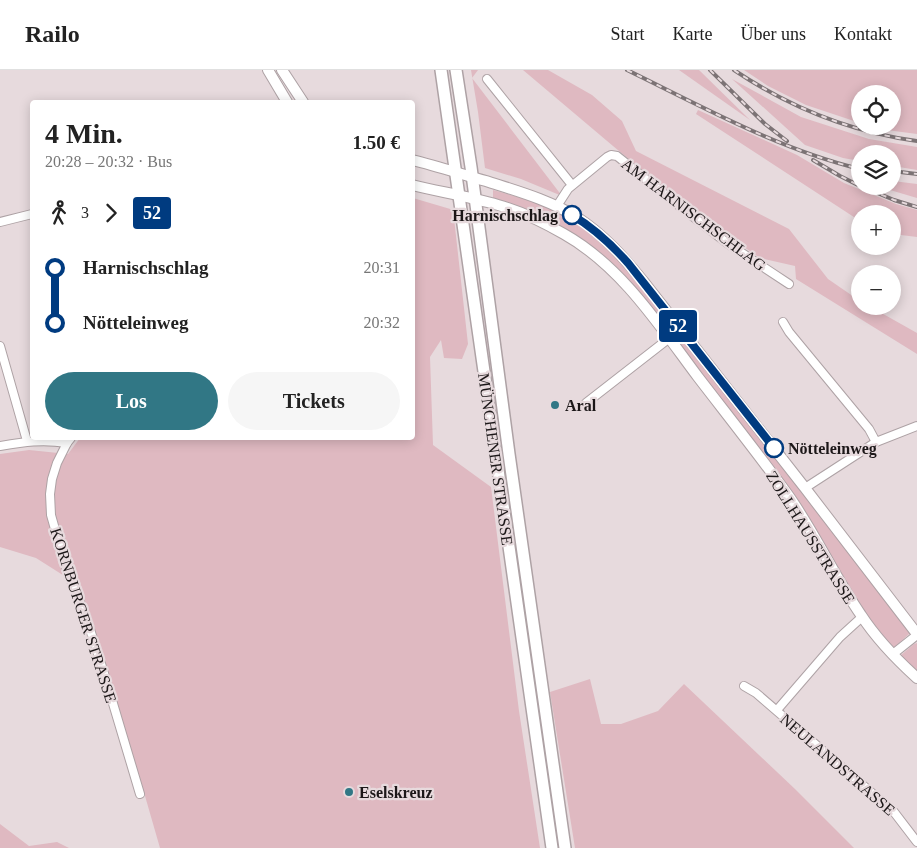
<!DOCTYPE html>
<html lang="de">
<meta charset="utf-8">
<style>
:root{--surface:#fff;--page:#f6f6f6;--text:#222;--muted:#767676;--line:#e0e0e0;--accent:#317785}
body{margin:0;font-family:Georgia,serif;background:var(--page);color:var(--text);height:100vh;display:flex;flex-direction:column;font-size:19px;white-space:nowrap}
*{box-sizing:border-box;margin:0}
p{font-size:16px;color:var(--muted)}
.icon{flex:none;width:28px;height:28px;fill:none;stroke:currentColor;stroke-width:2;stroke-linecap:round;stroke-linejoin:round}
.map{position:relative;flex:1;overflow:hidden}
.side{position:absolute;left:30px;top:30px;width:385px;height:340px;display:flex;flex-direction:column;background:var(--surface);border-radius:5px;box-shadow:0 2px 12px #0003}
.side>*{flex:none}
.badge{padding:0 10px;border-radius:4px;font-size:18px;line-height:32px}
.fabs{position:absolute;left:851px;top:15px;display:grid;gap:10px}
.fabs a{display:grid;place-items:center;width:50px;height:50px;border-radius:50%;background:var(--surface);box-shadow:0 2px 12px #0003;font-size:25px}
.map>.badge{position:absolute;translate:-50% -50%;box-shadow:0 0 0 2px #fff}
.legs{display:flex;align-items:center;gap:8px;height:55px;padding:0 15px;font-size:16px}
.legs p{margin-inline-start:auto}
.headline{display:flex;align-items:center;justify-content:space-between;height:85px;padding:0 15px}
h1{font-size:28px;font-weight:700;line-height:38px}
.primary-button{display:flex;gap:10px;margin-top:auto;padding:10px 15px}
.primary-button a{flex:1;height:58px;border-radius:30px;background:var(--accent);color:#fff;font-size:20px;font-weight:700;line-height:58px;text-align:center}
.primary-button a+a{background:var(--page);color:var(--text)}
ul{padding:0 15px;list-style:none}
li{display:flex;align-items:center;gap:18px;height:55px;font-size:19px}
li i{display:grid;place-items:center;width:8px;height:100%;margin:0 6px;background:currentColor}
li i::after{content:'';width:12px;height:12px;margin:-6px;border:4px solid;border-radius:50%;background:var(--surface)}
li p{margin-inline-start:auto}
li:first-child i{background:linear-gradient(#0000 50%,currentColor 0)}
li:last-child i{background:linear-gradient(currentColor 50%,#0000 0)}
header{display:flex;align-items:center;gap:30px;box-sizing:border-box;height:70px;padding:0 25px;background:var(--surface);border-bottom:1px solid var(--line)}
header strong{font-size:24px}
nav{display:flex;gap:28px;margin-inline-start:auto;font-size:18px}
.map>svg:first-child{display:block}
.green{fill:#dfb9c1}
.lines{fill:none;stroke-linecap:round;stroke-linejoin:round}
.minor-casing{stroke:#aea2a5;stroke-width:10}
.secondary-casing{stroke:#aea2a5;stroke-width:12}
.primary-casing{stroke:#aea2a5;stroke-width:14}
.minor{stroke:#fff;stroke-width:8}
.secondary{stroke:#fff;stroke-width:10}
.primary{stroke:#fff;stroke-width:11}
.rail-casing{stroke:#7c7375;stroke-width:4}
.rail{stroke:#e7dadd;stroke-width:2;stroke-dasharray:5.5;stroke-linecap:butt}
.line-1-casing{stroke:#fff;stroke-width:11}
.line-1{stroke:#003b80;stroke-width:8}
.stop-1-dot{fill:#fff;stroke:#003b80;stroke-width:2.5}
.poi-dot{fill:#317785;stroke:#e7dadd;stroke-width:2}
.labels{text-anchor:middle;stroke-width:4.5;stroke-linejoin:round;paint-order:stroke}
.street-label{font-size:16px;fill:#1c1718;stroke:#e7dadd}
.stop-label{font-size:16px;font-weight:bold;fill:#1c1718;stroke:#e7dadd;text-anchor:end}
.poi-label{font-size:16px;font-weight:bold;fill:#1c1718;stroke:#e7dadd;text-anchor:start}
</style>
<header>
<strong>Railo</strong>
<nav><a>Start</a><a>Karte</a><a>Über uns</a><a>Kontakt</a></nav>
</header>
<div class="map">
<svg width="917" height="778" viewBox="0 0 917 778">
<rect width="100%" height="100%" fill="#e7dadd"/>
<!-- green -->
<g class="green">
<polygon points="471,0 478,0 472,8 562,126 521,109 485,98 478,42"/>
<polygon points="523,0 548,0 592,25 622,51 636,81 789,159 828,209 860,231 860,236 869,236 917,263 917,284 796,209 795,196 760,188 693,142 613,76"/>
<polygon points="679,0 699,0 750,50"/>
<polygon points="744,0 917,0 917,64 879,59 871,56 892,56 892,24 860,24 860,53 806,35 768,16"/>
<polygon points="732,9 801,47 869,69 917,77 917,100 893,96 892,84 860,84 860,91 843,88 805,75"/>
<polygon points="698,40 797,85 844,113 896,134 917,140 917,167 893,164 892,144 860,144 860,151 696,44"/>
<polygon points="893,111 917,114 917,128 890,120 882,116 892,116"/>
<path d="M493,120c20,6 48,12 66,21 47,24 76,68 108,108l3,6v3l-2,1 -83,-84 -92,-45z"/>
<polygon points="413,128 457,141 454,148 468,274 462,289 444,288 441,270 430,287 433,375 491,417 519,641 540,778 160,778 143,719 77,514 36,488 0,477 0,384 29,380 68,384 80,368 412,368"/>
<polygon points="680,269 685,270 911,562 894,578 889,579 877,566 805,450 677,270"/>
<polygon points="917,573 917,606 900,586 914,574"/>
<polygon points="590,609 601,654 621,654 658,641 684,614 795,719 854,778 575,778 550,622"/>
<polygon points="0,754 29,776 57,772 69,778 0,778"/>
</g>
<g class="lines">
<defs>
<g id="minor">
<polyline points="487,9 572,115"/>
<polyline points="557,136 568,119 607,87 611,85 617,86 682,138 727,173 789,214"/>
<polyline points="0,152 32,144"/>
<polyline points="783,252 789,262 869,359 876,372"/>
<polyline points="0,276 27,371"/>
<polyline points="586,333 681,259"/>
<polyline points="71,368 67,373 57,393 52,409 50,424 51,445 66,498 86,547 103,600 140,724"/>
<path d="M0,376c24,-4 42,-7 67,-3"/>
<polyline points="805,418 876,372 917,356"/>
<polyline points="893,584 917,565"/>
<polyline points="744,616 756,623 894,742 917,772"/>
<polyline points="777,640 840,567 862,547"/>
</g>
<g id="secondary">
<polyline points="268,0 287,32"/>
<polyline points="282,0 303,32"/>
<path d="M412,90c25,6 49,14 74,21 31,10 64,19 92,37 26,17 46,40 65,63l162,207 112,146"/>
<path d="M412,115c29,7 58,12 86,20 22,6 45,17 66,29 57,32 95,91 134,143 30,39 61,78 90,118 27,38 46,81 73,120 15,23 35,44 56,63"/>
</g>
<g id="primary">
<polyline points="441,0 552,778"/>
<polyline points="456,0 471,97 509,384 565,778"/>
</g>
</defs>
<!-- minor casing -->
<use href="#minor" class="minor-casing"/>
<!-- secondary casing -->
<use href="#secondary" class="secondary-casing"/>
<!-- primary casing -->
<use href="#primary" class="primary-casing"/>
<!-- minor -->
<use href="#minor" class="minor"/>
<!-- secondary -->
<use href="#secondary" class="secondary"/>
<!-- primary -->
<use href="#primary" class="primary"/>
<defs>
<g id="rail">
<path d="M627,0c76,37 151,79 233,99"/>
<polyline points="710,0 765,54 787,71"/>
<path d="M734,0c55,37 117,62 183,71"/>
<polyline points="813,90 840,106 860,116"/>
<polyline points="892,101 917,104"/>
<polyline points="861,116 894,130 917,137"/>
</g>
</defs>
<!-- rail casing -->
<use href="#rail" class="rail-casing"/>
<!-- rail -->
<use href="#rail" class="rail"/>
</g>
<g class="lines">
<defs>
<path id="line-1" d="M572,145c22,13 40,30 56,48l146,185"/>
</defs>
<!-- line-1 casing -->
<use href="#line-1" class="line-1-casing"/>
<!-- line-1 -->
<use href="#line-1" class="line-1"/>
</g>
<!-- markers -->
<g class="stop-1-dot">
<circle cx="572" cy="145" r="9"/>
<circle cx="774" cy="378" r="9"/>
</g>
<g class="poi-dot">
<circle cx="555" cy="335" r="5"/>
<circle cx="349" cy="722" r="5"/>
</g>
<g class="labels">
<!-- street labels -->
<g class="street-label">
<text transform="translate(694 144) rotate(37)" y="6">AM HARNISCHSCHLAG</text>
<text transform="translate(496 389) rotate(82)" y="6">MÜNCHENER STRASSE</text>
<text transform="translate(811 467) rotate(58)" y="6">ZOLLHAUSSTRASSE</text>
<text transform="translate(84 545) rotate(72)" y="6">KORNBURGER STRASSE</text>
<text transform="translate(838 694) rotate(41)" y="6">NEULANDSTRASSE</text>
</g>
<!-- stop labels -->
<g class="stop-label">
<text x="558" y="151">Harnischschlag</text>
<text x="788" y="384" text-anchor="start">Nötteleinweg</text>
</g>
<!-- poi labels -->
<g class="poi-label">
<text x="565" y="341">Aral</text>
<text x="359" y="728">Eselskreuz</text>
</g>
</g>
</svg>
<div class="fabs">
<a><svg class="icon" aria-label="locate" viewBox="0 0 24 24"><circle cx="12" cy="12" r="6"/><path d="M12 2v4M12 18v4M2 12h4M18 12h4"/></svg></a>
<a><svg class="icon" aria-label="layers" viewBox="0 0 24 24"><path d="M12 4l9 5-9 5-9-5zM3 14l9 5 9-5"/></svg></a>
<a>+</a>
<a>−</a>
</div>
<b class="badge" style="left:678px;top:256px;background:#003b80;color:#fff">52</b>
<section class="side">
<div class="headline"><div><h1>4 Min.</h1><p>20:28 – 20:32 · Bus</p></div><b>1.50 €</b></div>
<div class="legs"><svg class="icon" aria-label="walk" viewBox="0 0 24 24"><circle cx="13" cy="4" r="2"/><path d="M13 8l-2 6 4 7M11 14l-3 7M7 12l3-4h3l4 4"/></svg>3<svg class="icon" aria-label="forward" viewBox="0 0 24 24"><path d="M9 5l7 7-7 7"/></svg><b class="badge" style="background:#003b80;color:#fff">52</b></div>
<ul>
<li><i style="color:#003b80"></i><b>Harnischschlag</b><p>20:31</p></li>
<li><i style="color:#003b80"></i><b>Nötteleinweg</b><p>20:32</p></li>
</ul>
<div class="primary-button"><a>Los</a><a>Tickets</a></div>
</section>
</div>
